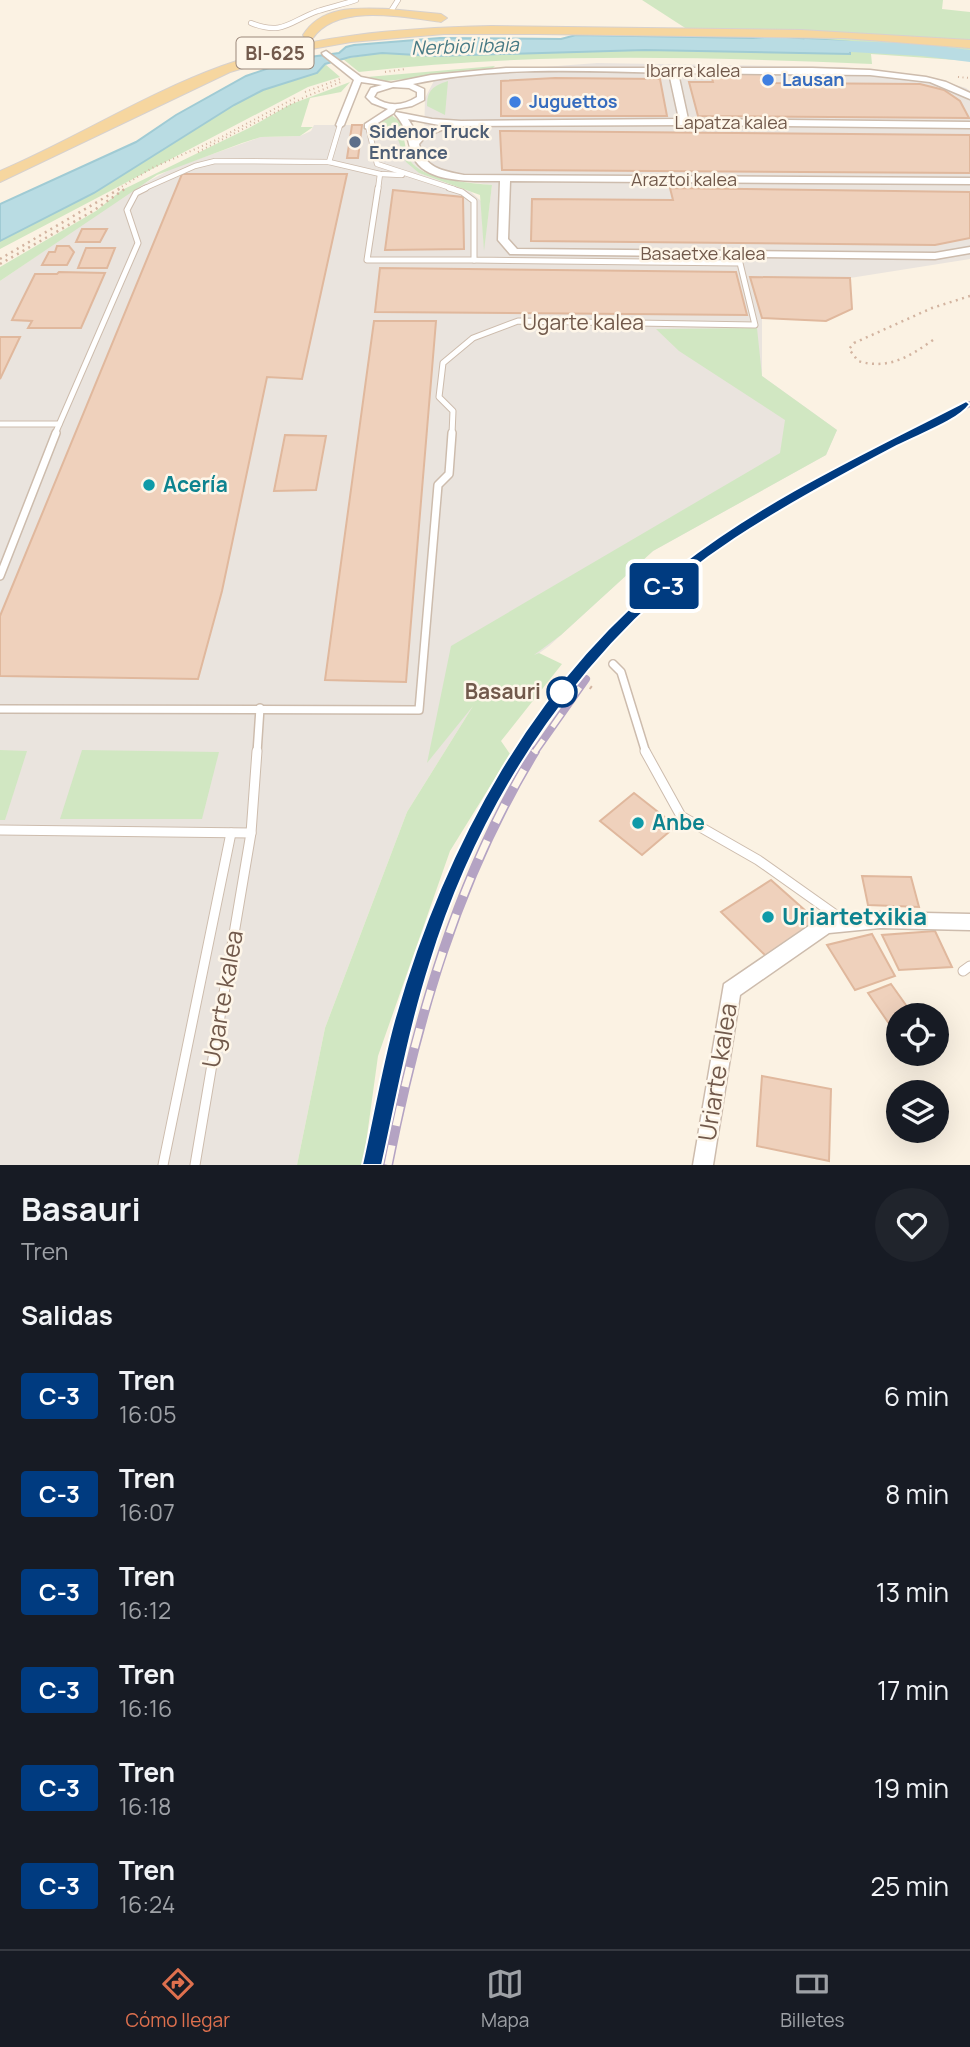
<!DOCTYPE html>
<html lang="es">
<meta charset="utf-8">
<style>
:root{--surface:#171b24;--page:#20242c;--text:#f1f3f6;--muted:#9ea1a6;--line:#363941;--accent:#de704e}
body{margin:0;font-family:Manrope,sans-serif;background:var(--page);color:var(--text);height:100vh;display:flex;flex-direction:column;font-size:26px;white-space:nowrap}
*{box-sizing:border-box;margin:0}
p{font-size:23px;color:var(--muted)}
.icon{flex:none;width:38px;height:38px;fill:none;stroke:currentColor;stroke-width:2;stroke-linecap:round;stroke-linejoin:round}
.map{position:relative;height:1165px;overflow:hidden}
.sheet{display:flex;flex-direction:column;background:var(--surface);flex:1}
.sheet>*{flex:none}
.badge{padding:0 14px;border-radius:5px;font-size:24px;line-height:46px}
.buttons{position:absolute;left:886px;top:1003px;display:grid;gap:14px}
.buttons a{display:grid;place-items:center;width:63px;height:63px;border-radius:50%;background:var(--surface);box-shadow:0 7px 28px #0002;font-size:35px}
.map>.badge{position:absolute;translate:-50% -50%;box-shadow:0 0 0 4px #fff}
h2{padding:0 21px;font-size:26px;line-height:63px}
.round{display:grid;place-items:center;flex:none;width:74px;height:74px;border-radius:37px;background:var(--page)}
.head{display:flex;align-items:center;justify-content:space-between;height:119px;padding:0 21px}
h1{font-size:33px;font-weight:700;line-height:52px}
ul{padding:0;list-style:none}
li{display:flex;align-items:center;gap:21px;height:98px;padding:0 21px}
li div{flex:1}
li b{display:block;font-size:26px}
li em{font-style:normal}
li .badge{min-width:77px;font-weight:700;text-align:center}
.tab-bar{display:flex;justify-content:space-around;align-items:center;height:98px;border-top:2px solid var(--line);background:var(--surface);font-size:19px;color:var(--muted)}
.tab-bar a{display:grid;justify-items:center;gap:4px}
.tab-bar .current{color:var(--accent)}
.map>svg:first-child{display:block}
.industrial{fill:#eae4de}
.green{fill:#d1e7c2}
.water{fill:#b9dce3;stroke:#a0cbd4;stroke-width:2}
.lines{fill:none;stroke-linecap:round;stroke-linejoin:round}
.river{fill:#b9dce3;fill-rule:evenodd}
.building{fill:#efd1bc;stroke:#e0b89d;stroke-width:2}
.lane-far3-casing{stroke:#cdbcad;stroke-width:6}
.lane-far2-casing{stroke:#cdbcad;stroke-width:7}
.lane-far1-casing{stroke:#cdbcad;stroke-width:10}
.lane-casing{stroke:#cdbcad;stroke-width:11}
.street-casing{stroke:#cdbcad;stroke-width:3}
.primary-casing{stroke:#d7d1cd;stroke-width:2}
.path-far2{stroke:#d3b4a0;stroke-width:2;stroke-dasharray:1 3.5;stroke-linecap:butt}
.path-far1{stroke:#d3b4a0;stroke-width:2.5;stroke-dasharray:2 4.5;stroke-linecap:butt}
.path{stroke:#d3b4a0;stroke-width:3.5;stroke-dasharray:2 5;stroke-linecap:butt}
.lane-far3{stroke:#fff;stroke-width:4.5}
.lane-far2{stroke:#fff;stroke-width:5}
.lane-far1{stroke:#fff;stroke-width:7}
.lane{stroke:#fff;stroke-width:9}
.street{fill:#fff;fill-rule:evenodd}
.primary{fill:#f6d69f;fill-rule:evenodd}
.rail-far2-casing{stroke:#b4a3c3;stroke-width:6}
.rail-far1-casing{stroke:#b4a3c3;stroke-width:8}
.rail-casing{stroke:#b4a3c3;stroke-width:10}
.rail-far2{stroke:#fef6e9;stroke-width:4.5;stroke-dasharray:12;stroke-linecap:butt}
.rail-far1{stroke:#fef6e9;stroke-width:5;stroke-dasharray:16;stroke-linecap:butt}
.rail{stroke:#fef6e9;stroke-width:7;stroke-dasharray:20;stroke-linecap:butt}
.line{fill:#003b80;stroke:#fff;stroke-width:2}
.shop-dot{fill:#3f7fe0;stroke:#fef6e9;stroke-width:2.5}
.service-dot{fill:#5c6f8a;stroke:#fef6e9;stroke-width:2.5}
.culture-dot{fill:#0f9aa8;stroke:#fef6e9;stroke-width:2.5}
.stop-dot{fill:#fff;stroke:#003b80;stroke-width:3.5}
.labels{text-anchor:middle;stroke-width:5;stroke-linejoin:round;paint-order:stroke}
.far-street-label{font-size:18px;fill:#71594b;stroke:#fef6e9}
.far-shop-label{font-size:18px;font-weight:bold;fill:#366cbe;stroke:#fef6e9;text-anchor:start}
.far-service-label{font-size:18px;font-weight:bold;fill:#4e5e75;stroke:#fef6e9;text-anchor:start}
.far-water-label{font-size:19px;font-style:italic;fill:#467984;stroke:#fef6e9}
.shield{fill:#fef6e9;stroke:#9b887a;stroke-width:2}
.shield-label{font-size:19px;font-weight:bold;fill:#71594b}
.street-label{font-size:21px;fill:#71594b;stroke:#fef6e9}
.culture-label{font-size:21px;font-weight:bold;fill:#0d838f;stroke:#fef6e9;text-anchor:start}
.stop-label{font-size:21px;font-weight:bold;fill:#71594b;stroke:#fef6e9;text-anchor:end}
.near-culture-label{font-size:24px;font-weight:bold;fill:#0d838f;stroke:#fef6e9;text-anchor:start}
.near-street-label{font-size:24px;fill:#71594b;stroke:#fef6e9}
</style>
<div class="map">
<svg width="970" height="1165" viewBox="0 0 970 1165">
<rect width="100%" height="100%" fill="#fbf2e3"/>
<!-- industrial -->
<polygon class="industrial" points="597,63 844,67 927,77 966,88 970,91 970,259 850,278 852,309 826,321 762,318 762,376 837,430 826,455 653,551 549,646 478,698 407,812 325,1028 297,1165 0,1165 0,281 134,189 173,168 261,137 300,136 311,131 314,125 400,125 402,154 419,173 471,192 481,201 484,246 492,185 450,180 420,170 412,163 409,156 424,139 425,98 437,75"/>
<!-- green -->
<g class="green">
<path d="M642,0h301l-1,9 28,3v49l-99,-7 1,10c-170,-7 -343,-12 -513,8l-16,-13 39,-6 52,3 170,-6 237,3 -131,-9z"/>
<polygon points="325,64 340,77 308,87 0,249 0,241 94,193 234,105 263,90 317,73"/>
<polygon points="495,66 491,70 386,81 367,77"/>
<path d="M448,81l-3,34 -18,-9c0,-16 6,-20 21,-25z"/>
<polygon points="350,82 341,92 310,98 301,127 313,127 300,136 261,137 242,143 157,175 0,281 0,267 96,211 122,190 249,128 289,105"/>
<path d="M391,115l10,7c3,13 4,33 12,42 15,16 58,19 79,21l-8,66 -4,-56 -61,-22 -13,-11 -12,-34 -21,-1z"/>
<polygon points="757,328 762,376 837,430 826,455 653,551 561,635 534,655 539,653 562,664 501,741 510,754 450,851 378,1056 363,1165 297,1165 325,1028 407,812 473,706 427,763 451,646 780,453 785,420 679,351 656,329"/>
<polygon points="0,750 27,751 5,820 0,820"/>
<polygon points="82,750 219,752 202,819 60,819"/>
</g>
<!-- water -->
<polygon class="water" points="576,35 753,38 774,36 850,42 850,54 645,50 434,56 382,53 350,57 325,64 317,73 263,90 234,105 94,193 0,241 0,204 136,142 176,115 246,76 295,59 339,53 346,47 354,45 440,38 561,39"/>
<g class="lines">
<!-- river -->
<polygon class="river" points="805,39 922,44 970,50 970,62 922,56 798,49 796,45"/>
</g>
<!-- building -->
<g class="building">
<polygon points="711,74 767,74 772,83 920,84 944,90 960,101 969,118 698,116 689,82 713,82"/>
<polygon points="555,78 660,79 667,116 501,116 501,81"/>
<polygon points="352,125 362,125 358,158 347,158"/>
<polygon points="500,131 970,135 970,173 502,170"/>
<polygon points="182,174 347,174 302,379 267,377 222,591 198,679 0,676 0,616"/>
<polygon points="670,188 970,192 970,238 935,245 531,241 532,199 673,200"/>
<polygon points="393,190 463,197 464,249 385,250"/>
<polygon points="82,229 107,229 100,242 76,242"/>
<polygon points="57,246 69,246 74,252 67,265 42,265 49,252 55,252"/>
<polygon points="86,248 115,248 107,268 78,268"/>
<polygon points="380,268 736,272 747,315 375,312"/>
<polygon points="59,272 105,273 81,328 28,328 32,321 12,320 35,274 57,274"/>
<polygon points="750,277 850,278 852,309 826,321 762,318"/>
<polygon points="374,321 436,321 406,682 325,680"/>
<polygon points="0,337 20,337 0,379"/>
<polygon points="285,435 326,436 316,490 274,491"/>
<polygon points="634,793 676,826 642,855 600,821"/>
<polygon points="862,876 911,877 919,907 868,905"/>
<polygon points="771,880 817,921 766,956 721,912"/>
<polygon points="935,931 952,967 899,970 882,935"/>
<polygon points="872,934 895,976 855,990 827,945"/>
<polygon points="891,984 913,1015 898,1015 898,1029 894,1031 868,993"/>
<polygon points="762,1076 831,1089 829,1161 757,1146"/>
</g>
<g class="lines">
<defs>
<g id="lane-far3">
<polyline points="391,11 398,0"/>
<path d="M251,23c32,13 39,-2 67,-12 13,-4 26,-7 38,-11"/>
<polyline points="368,126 377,164 454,189"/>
<polyline points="329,162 340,125"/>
<polyline points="143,189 195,166 215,161 329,162 380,174 402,175"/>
<polyline points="378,189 380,174"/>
</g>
<g id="lane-far2">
<polyline points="378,188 367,260 474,260"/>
<polyline points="449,188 462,192 474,201 474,260 740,263 755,325 518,321 473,338 443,363 439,397 453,411 452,434"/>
<polyline points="0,424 59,424"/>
<polyline points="55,434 138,243 127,210 136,193 146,188"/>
</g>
<g id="lane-far1">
<polyline points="0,576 56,433"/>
<polyline points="613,664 621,672 646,753"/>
<polyline points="0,709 419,710 438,485 449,474 452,433"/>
<polyline points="257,753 260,708"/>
</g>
<g id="lane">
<polyline points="645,751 681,816 758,860 847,923"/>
<polyline points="0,830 251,833 195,1165"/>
<polyline points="251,833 257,751"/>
<polyline points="963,971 970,966"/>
<polyline points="163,1165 231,833"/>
</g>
<g id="street">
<path d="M326,51l35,26 30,6 40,-8 75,-7h306l58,2 56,7 20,5 24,11v6l-40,-17 -60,-7 -192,-2 10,46 282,3v6l-286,-3 -232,1 -26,10 -7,8c5,24 23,27 45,31l506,3v6l-460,-3 -2,58 9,10 418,4 35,-6v6l-35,6 -425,-5 -12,-14 2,-59c-24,0 -74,3 -86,-23 -9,-20 -3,-24 -19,-44l1,-2 36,7 29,2 218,-2 -10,-46c-85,-2 -172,-7 -256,11l11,5v11l-12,6 -16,3 -2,4 -26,16 -3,-1v-4l23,-15 -16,-6 -6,-6 5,-9 11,-3 -21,-3 -17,43 -4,3 -4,-3 18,-45 -31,-25 -1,-2zM393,87l16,1 8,4v5c-14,9 -29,10 -43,0l3,-5zM408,119l31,6 -21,10z"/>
<polygon points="880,912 970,914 970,930 880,928 829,933 740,995 713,1165 693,1165 724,984 819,919"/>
</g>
<g id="primary">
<path d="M389,9l52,5 6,4 -6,4c-37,-5 -104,-19 -128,16h-8l-2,-3c19,-30 54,-27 86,-26z"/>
<path d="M491,26l310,4 169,10v8l-126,-10 -306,-4h-94l-93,8 -45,8 -76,22 -230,110v-11c75,-32 145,-77 222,-105 87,-31 178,-38 269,-40z"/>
</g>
</defs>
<!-- lane-far3 casing -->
<use href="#lane-far3" class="lane-far3-casing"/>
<!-- lane-far2 casing -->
<use href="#lane-far2" class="lane-far2-casing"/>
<!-- lane-far1 casing -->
<use href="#lane-far1" class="lane-far1-casing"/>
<!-- lane casing -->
<use href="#lane" class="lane-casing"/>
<!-- street casing -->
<use href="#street" class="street-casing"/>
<!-- primary casing -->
<use href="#primary" class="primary-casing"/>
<!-- path-far2 -->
<g class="path-far2">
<polyline points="385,72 406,69"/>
<polyline points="958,77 970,78"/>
<polyline points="305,92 340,79"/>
<polyline points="198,152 305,97 341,82"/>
<polyline points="118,189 152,168 216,140 295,98"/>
</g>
<!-- path-far1 -->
<g class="path-far1">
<polyline points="0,259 121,188"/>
<polyline points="0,264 93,211 126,188"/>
<path d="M933,340c-24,17 -45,30 -75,21l-9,-12 5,-6 78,-35 38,-12"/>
</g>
<!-- path -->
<polyline class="path" points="590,687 594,690"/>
<!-- lane-far3 -->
<use href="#lane-far3" class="lane-far3"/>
<!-- lane-far2 -->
<use href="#lane-far2" class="lane-far2"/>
<!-- lane-far1 -->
<use href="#lane-far1" class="lane-far1"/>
<!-- lane -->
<use href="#lane" class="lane"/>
<!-- street -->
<use href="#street" class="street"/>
<!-- primary -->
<use href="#primary" class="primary"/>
<defs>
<polyline id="rail-far2" points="909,434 970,404"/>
<g id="rail-far1">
<path d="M520,753c30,-44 60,-89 99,-127 84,-83 188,-141 294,-193"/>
<polyline points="534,753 586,679"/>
</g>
<g id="rail">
<path d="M372,1165c27,-143 65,-293 149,-414"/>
<path d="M388,1165c29,-146 69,-286 147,-414"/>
</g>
</defs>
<!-- rail-far2 casing -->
<use href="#rail-far2" class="rail-far2-casing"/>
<!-- rail-far1 casing -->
<use href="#rail-far1" class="rail-far1-casing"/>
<!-- rail casing -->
<use href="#rail" class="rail-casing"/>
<!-- rail-far2 -->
<use href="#rail-far2" class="rail-far2"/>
<!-- rail-far1 -->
<use href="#rail-far1" class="rail-far1"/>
<!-- rail -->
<use href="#rail" class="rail"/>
</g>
<!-- line -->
<path class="line" d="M966,401l4,3c-12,17 -50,30 -73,42 -55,29 -109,58 -161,92 -147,96 -255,259 -306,426 -21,66 -33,134 -48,201h-20c11,-48 19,-97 32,-144 49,-173 140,-343 284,-454 88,-69 189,-115 288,-166z"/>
<!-- markers -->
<g class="shop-dot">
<circle cx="768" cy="80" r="7"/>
<circle cx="515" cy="102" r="7"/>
</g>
<circle class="service-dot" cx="355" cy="142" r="7"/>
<g class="culture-dot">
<circle cx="149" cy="485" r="7"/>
<circle cx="638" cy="823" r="7"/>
<circle cx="768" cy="917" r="7"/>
</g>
<circle class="stop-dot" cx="562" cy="692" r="14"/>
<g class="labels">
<!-- far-street labels -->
<g class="far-street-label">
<text x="693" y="77">Ibarra kalea</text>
<text x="731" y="129">Lapatza kalea</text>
<text x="684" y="186">Araztoi kalea</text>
<text x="703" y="260">Basaetxe kalea</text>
</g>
<!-- far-shop labels -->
<g class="far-shop-label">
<text x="782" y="86">Lausan</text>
<text x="529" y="108">Juguettos</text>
</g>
<!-- far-service labels -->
<g class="far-service-label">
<text x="369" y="138">Sidenor Truck<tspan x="369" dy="21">Entrance</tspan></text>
</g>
<!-- far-water labels -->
<g class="far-water-label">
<text transform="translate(465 46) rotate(-2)" y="7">Nerbioi ibaia</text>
</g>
<!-- shield labels -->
<rect class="shield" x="236.5" y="37.5" width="77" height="31" rx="5"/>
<g class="shield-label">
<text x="275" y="60">BI-625</text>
</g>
<!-- street labels -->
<g class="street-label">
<text x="583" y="330">Ugarte kalea</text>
</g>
<!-- culture labels -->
<g class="culture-label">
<text x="163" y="492">Acería</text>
<text x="652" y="830">Anbe</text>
</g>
<!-- stop labels -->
<g class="stop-label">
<text x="541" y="699">Basauri</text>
</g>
<!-- near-culture labels -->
<g class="near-culture-label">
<text x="782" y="925">Uriartetxikia</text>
</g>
<!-- near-street labels -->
<g class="near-street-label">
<text transform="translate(223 999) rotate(-80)" y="8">Ugarte kalea</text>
<text transform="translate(718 1072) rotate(-81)" y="8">Uriarte kalea</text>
</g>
</g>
</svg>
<div class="buttons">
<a><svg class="icon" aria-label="locate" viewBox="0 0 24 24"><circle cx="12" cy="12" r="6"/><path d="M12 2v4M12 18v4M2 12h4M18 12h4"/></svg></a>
<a><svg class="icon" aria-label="layers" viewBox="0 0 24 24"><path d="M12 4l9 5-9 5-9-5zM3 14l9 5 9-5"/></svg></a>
</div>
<b class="badge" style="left:664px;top:586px;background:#003b80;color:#fff">C-3</b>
</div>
<section class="sheet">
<div class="head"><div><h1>Basauri</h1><p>Tren</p></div><a class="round"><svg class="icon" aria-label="heart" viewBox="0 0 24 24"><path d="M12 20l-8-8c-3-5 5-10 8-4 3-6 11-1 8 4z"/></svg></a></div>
<h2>Salidas</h2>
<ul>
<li><span class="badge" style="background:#003b80;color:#fff">C-3</span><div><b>Tren</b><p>16:05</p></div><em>6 min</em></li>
<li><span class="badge" style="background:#003b80;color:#fff">C-3</span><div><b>Tren</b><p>16:07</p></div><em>8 min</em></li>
<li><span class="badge" style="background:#003b80;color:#fff">C-3</span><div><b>Tren</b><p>16:12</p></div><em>13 min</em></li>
<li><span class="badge" style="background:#003b80;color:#fff">C-3</span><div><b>Tren</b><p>16:16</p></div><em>17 min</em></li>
<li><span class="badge" style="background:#003b80;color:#fff">C-3</span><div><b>Tren</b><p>16:18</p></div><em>19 min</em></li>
<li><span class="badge" style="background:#003b80;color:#fff">C-3</span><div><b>Tren</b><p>16:24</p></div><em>25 min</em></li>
</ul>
</section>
<nav class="tab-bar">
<a class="current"><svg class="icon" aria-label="directions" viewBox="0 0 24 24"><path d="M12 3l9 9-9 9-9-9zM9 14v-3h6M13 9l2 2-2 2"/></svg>Cómo llegar</a>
<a><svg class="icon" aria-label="map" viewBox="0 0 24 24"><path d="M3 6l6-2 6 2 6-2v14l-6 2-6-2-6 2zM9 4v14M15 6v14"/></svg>Mapa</a>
<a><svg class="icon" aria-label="tickets" viewBox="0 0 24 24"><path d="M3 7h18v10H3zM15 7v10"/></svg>Billetes</a>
</nav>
